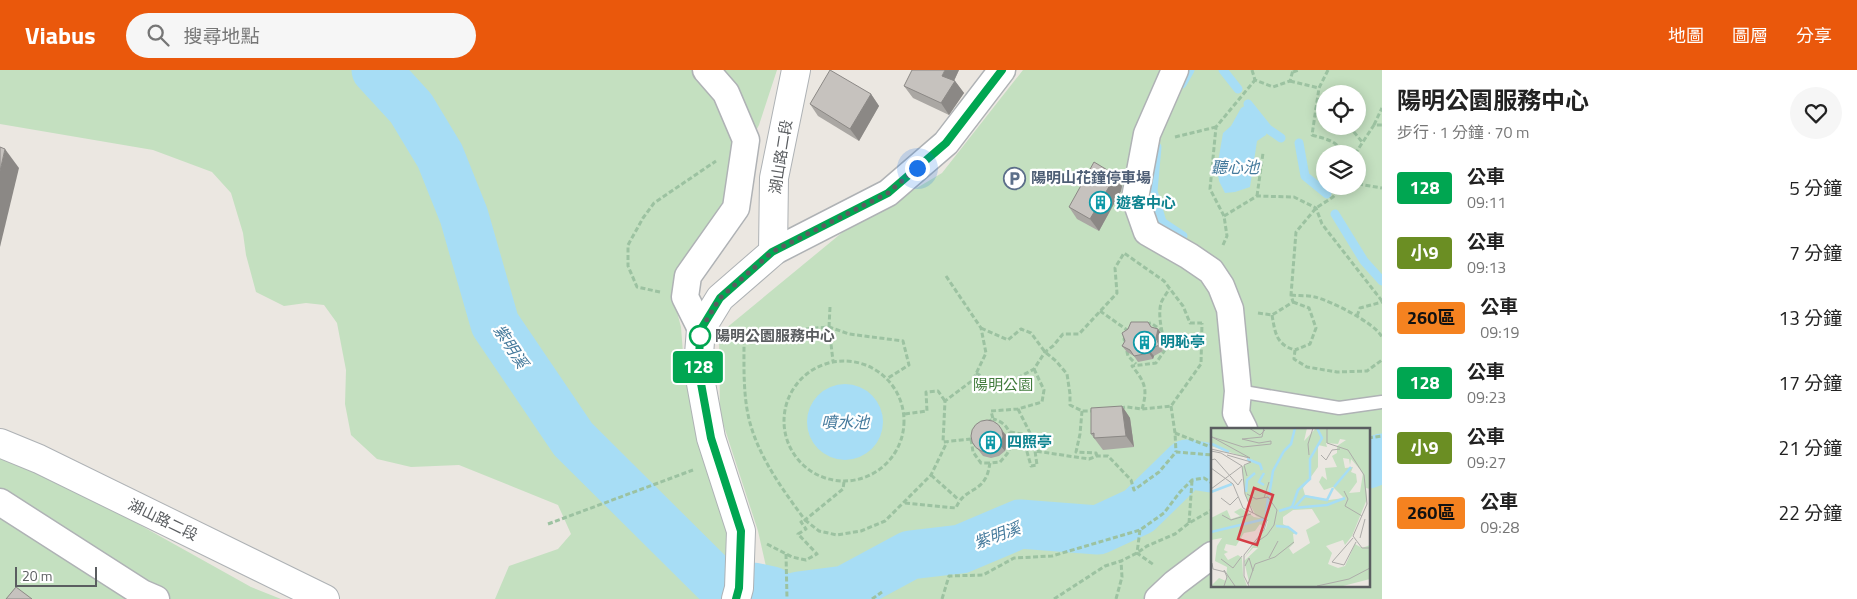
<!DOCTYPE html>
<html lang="zh-TW">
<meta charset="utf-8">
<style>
:root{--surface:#fff;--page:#f6f6f6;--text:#222;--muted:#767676;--accent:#ea580c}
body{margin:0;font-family:"Titillium Web","Noto Sans TC",sans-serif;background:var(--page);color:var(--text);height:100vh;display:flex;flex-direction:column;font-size:19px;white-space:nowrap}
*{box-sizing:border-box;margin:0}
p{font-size:16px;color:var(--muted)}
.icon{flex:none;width:28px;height:28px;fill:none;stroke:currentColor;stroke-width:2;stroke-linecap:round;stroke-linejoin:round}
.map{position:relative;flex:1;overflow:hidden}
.drawer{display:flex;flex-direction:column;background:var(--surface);width:475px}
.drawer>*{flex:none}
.badge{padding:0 10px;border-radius:4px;font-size:18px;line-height:32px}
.controls{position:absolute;left:1316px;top:15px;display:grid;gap:10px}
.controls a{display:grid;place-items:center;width:50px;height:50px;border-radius:50%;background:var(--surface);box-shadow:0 2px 12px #0003;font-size:25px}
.scale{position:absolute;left:15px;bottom:12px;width:82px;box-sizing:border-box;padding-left:5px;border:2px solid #5a5d60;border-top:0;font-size:14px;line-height:18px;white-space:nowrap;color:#5a5d60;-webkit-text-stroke:4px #fff;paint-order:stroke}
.you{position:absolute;width:25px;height:25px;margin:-12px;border:4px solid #fff;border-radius:50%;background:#1a73e8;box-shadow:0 0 0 8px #1a73e833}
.map>.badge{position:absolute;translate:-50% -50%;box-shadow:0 0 0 2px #fff}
.round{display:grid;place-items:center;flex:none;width:52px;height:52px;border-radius:26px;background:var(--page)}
.overview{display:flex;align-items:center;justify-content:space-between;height:85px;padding:0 15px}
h1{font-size:24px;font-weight:700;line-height:38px}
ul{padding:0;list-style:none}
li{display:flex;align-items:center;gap:15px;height:65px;padding:0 15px}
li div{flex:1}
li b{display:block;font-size:19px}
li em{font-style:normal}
li .badge{min-width:55px;font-weight:700;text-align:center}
header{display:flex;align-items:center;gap:30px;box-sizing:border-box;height:70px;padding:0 25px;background:var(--accent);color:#fff}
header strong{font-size:24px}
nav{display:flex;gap:28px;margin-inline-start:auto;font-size:18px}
.search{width:350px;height:45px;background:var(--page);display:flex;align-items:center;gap:12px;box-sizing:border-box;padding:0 18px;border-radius:28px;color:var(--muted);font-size:19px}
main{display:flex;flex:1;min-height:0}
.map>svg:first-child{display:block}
.green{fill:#c4e0c0;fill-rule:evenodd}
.water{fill:#a7ddf5}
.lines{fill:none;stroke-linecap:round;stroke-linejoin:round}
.stream{stroke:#a7ddf5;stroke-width:9}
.river{stroke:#a7ddf5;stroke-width:49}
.lane-casing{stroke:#afb2b5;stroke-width:15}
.street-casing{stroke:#afb2b5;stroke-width:29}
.secondary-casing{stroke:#aeb2b5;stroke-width:30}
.path{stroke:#9cc2a1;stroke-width:3;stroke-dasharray:5 2.5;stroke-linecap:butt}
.lane{stroke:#fff;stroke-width:12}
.street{stroke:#fff;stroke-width:26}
.secondary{stroke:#fff;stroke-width:28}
.wall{fill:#aaa7a3}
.shaded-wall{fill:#8b8885}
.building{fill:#c6c2be;stroke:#8b8885}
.line-casing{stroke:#fff;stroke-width:11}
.line{stroke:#00a651;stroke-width:8}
.walk{stroke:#5a5d60;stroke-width:5;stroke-dasharray:0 9}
.stop-dot{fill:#fff;stroke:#00a651;stroke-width:2.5}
.labels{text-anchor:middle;stroke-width:4.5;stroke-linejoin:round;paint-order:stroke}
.street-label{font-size:15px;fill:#5a5d60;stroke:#fff}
.service-label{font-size:15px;font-weight:bold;fill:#4e5e75;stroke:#fff;text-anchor:start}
.culture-label{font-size:15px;font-weight:bold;fill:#0d838f;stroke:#fff;text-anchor:start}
.stop-label{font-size:15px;font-weight:bold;fill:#5a5d60;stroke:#fff;text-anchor:start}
.park-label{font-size:15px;fill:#427c3d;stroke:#fff}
.water-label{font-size:16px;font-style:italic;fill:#457a9c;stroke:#fff}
.inset-river{fill:none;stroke:#a7ddf5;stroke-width:2.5}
.inset-road{fill:none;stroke:#adaca9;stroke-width:1}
.view{fill:#d53d45;fill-opacity:0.15;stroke:#d53d45;stroke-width:2.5}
.inset-edge{fill:none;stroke:#5a5d60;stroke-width:2.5}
</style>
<header>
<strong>Viabus</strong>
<div class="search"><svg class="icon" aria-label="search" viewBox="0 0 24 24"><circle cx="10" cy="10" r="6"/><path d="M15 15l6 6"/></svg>搜尋地點</div>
<nav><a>地圖</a><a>圖層</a><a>分享</a></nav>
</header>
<main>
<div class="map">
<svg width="1382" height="529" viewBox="0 0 1382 529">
<rect width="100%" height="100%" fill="#ebe7e1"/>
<!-- green -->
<g class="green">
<polygon points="0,0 777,0 759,55 732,106 727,136 695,185 676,238 681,257 685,309 726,450 730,489 723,529 495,529 509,496 558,479 571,464 558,435 459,395 411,397 377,389 351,365 345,334 346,300 337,253 324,235 306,233 284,236 256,222 246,185 243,163 231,123 212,102 153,80 0,54"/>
<path d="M1023,0h359v529h-624l9,-28 -9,-40 -38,-117 -1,-80 125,-103 98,-58zM1325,24h33v32h-33zM1325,84h33v32h-33zM1212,359h156v156h-156z"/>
<polygon points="0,383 70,416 251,517 281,529 0,529"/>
</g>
<!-- water -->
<g class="water">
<polygon points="1248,34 1252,35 1268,59 1266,65 1257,71 1250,117 1235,122 1225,123 1219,111 1217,98 1223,63 1231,56 1241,38"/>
<circle cx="845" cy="352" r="38"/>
</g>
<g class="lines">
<!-- stream -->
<g class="stream">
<polyline points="1223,0 1238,19"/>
<polyline points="1182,14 1190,0"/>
<polyline points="1248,34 1268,59 1281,68"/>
<polyline points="1299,73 1305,106 1327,124"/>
<polyline points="1157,77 1153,121 1162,152 1183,166"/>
<polyline points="1335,144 1364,191 1382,211"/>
<polyline points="845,520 850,525"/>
</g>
<!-- river -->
<g class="river">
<polyline points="376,0 411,38 440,86 464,146 495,254 573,369 715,510"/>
<polyline points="1368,394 1382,388"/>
<polyline points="753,517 772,521"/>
<polyline points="799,526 845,520 910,485 961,479 1020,454 1098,460 1139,441 1187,394 1212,398"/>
</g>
<defs>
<polyline id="lane" points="1238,321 1339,338 1382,332"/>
<g id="street">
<polyline points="1175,0 1147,64 1135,128 1147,162 1189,186 1211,201 1221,216 1230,239 1238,321 1236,343 1244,359"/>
<polyline points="773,182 888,123 946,73 1002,0"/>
<polyline points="701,259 685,227 688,206 736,138 746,70 726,23 706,0"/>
<polyline points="0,432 142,523 156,529"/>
<polyline points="1158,529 1175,513 1212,485"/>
</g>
<g id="secondary">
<polyline points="0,373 39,389 325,529"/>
<polyline points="736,529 739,518 741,461 711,368 698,297 701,259 720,228 773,182 774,108 796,0"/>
</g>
</defs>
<!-- lane casing -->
<use href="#lane" class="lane-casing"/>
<!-- street casing -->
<use href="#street" class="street-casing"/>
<!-- secondary casing -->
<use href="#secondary" class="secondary-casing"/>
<!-- path -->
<g class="path">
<polyline points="1252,0 1255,10 1273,17 1290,11 1293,0"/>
<path d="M1328,0l-9,18 -7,47c13,4 25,5 31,19"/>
<polyline points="1293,2 1299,0"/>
<polyline points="1290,11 1319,18"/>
<polyline points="1315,37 1325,41"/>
<polyline points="1374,55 1382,38"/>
<polyline points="1349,56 1363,73"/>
<polyline points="1175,67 1216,57"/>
<polyline points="1355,84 1374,55 1382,55"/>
<polyline points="1358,114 1382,118"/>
<polyline points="1257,126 1263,83"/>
<polyline points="1224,146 1257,126 1294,127 1316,138 1322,154 1382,231"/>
<polyline points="1223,175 1227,166 1224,146 1210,119 1216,57 1255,10"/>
<polyline points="946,206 981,258 986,283 973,310 945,331 943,372 971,369 973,365"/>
<polyline points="660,222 637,217 628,196 628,175 643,148 654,133 716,91"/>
<path d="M1291,225c8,1 17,0 24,2 16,4 60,26 67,40"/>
<polyline points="1293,232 1309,238 1316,258 1310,274 1295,280"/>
<polyline points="830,237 829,257 833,291"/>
<polyline points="1100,241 1130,262"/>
<polyline points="1258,243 1272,245 1293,232 1291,225 1296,162 1316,138 1333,127 1342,116"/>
<path d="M1272,245c3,17 4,30 23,35l-1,9 13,8 30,5 30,-1 15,-11"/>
<polyline points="1357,246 1360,238 1382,232"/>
<polyline points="1146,254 1151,253 1161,260"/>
<polyline points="981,258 1008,270 1021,259 1031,263 1045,282 1056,291 1067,304 1070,324 1070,335 1082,341 1094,341"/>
<polyline points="1126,267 1124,269 1128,286 1136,294"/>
<circle cx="844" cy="351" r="60"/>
<polyline points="976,303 993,313 1014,310 1034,299 1045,282 1053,276 1063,264 1079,264 1117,223 1115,198 1124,183 1164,211 1183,236 1190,253 1202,253"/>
<polyline points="1171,336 1175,363 1176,382"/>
<polyline points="1120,338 1127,337 1142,339 1171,336 1201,294 1202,253"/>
<polyline points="1018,339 1032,367 1035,381"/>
<path d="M1142,339c6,-20 3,-27 -10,-43l24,-3 9,-13c-1,-15 -8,-31 -4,-47 2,-5 6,-10 8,-14"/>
<polyline points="1082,341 1080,364 1076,382 1096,383 1097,386"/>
<polyline points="905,344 927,341 926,322 938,321 945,331"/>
<polyline points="987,352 993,349 991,341 1018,339 1042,332 1044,320 1034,299"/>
<polyline points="1010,362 1022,364 1031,396 1037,395 1035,381 1089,389 1097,386 1108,386 1131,410 1134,420 1159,402 1176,382 1212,385"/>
<polyline points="1175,363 1208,376 1212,375"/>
<polyline points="1368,368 1382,366"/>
<polyline points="971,369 973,382 981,393 990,393"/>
<polyline points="931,405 959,430"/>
<path d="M844,412l-1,7 -38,31c-22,-30 -45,-61 -55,-97 -7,-26 -6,-54 -6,-81l11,-9 74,-6 20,7 54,7 6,24 -21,13"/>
<path d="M905,433l51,5c7,-18 22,-16 29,-29 3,-4 4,-11 5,-16l10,-1 7,-8 6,-11c-4,-13 -6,-20 -20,-24"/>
<polyline points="1189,453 1192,411"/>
<polyline points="548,454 693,400"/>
<polyline points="1140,460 1137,483 1154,495"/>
<polyline points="767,474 792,487 806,490 817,484 798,464 806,459 801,452 805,450 819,461 837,465 861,461 885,451 931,405 947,372"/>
<polyline points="786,484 787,529"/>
<polyline points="872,529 882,522"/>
<polyline points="942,529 949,506 983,505 1014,488 1052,486 1140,460 1164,443 1180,422 1192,410 1204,408 1212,413"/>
<polyline points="1054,529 1105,496 1121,491 1137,483 1147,476 1175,464 1189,453 1212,440"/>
<polyline points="1116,529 1122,507 1121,491"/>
</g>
<!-- lane -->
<use href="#lane" class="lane"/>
<!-- street -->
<use href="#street" class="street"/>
<!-- secondary -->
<use href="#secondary" class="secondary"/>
</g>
<!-- wall -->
<g class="wall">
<polygon points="959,0 954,11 955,11 964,23 949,45 913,28 904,16"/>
<polygon points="871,24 879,36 859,71 818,46 810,34"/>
<polygon points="1122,116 1121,121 1099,161 1077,149 1069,137"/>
<polygon points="1148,252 1151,257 1158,259 1162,265 1160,275 1163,281 1154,286 1153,289 1138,292 1134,286 1127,282 1122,276 1125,271 1128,259"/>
<polygon points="1122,336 1130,348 1134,377 1103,380 1091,364"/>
<polygon points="1006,365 1007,373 1005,381 999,386 991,388 983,386 973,373"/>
</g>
<!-- shaded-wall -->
<g class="shaded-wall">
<polygon points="945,0 959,0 951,17 942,6"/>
<polygon points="955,11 964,23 949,45 941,33"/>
<polygon points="871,24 879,36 859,71 850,59"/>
<polygon points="5,79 19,98 0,177 0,101"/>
<polygon points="1114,104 1122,116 1121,121 1099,161 1090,149"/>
<polygon points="1158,259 1162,265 1160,275 1163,281 1156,268"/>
<polygon points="1149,280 1154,286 1153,289 1149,283"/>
<polygon points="1122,336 1130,348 1134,377 1126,366"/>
<polygon points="1001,359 1006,365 1007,373 1005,381 1000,375"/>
</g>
<!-- building -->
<g class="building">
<polygon points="830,0 871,24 850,59 810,34"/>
<polygon points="912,0 945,0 942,6 955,11 941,33 904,16"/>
<polygon points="0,77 5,79 0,101"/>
<polygon points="1094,92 1114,104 1113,110 1090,149 1069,137"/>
<polygon points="1131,252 1148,252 1151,257 1158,259 1156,268 1159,275 1149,280 1149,283 1134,286 1130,280 1122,276 1125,271 1122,263 1128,259"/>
<polygon points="1122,336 1126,366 1094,368 1094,363 1091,364 1091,338"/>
<circle cx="987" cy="366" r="16"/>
<polygon points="16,517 32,529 6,529"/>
</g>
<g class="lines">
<defs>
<polyline id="line" points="736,529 739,518 741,461 711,368 698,297 701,259 720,228 772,182 888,123 946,73 1002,0"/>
</defs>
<!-- line casing -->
<use href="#line" class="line-casing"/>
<!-- line -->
<use href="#line" class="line"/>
<!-- walk -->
<polyline class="walk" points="700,266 701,259 720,228 772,182 888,123 917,98"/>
</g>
<!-- icons -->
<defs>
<symbol id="parking-ring" viewBox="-11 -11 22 22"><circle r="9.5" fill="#fff" stroke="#5c6f8a" stroke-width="1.5"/><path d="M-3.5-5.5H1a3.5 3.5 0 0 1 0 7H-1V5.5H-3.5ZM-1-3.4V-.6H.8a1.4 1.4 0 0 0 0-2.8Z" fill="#5c6f8a"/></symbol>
<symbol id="building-ring" viewBox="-11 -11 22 22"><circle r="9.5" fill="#fff" stroke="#0f9aa8" stroke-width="1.5"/><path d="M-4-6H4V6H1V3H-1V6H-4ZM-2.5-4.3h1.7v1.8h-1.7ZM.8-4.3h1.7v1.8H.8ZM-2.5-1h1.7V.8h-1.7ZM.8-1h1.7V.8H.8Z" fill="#0f9aa8"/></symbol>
</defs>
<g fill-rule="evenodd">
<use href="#parking-ring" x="1002" y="96" width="25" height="25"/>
<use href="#building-ring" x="1088" y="120" width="25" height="25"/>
<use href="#building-ring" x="1132" y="260" width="25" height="25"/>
<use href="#building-ring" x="978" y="360" width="25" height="25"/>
</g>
<!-- markers -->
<circle class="stop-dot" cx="700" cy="266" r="10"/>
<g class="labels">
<!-- street labels -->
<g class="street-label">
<text transform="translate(781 87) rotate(-81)" y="5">湖山路二段</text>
<text transform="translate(163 450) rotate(26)" y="5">湖山路二段</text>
</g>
<!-- service labels -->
<g class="service-label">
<text x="1031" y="113">陽明山花鐘停車場</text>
</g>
<!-- culture labels -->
<g class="culture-label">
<text x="1116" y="138">遊客中心</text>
<text x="1160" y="277">明恥亭</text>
<text x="1007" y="377">四照亭</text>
</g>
<!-- stop labels -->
<g class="stop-label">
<text x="715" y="271">陽明公園服務中心</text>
</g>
<!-- park labels -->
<g class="park-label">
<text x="1003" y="320">陽明公園</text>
</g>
<!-- water labels -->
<g class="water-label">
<text x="1235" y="103">聽心池</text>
<text transform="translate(511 276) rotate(57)" y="6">紫明溪</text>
<text x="845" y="358">噴水池</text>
<text transform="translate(997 465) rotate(-20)" y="6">紫明溪</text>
</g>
</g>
<!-- overview -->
<g transform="translate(1211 358)">
<rect width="159" height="159" fill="#ebe7e1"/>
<path d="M0,0h96l-3,13 12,-13h54v61l-4,-1 1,11 -15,37 -7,9 -2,-5 -17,6 6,7 -4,11 10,4 7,-2 10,-22 7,4 8,-3v34l-27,7h-93l-6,-25 14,-13h-5l-9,10 22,-30 2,-7 -12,-5 -11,-21 -3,-28 11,-7 -42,-14zM129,11l6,1 -9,6v7l-5,3 5,11 -12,1 2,12 -5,-4 -3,6 5,8 9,-3 11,11 -15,2 -24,-5 -2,-7 15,-21v-22l9,2 -1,-4 12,1zM132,30l6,1 1,6 1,-6 12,14 -3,19 -11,1 8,-11 -1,-8 -5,-2 2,-5 -8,1zM101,81l8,13 -14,8 4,13 -17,11 -4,-6 5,-5 -1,-9 4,-1 -14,-9v-7l10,-7zM30,80l13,9 12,2 -2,9 -4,-4 -5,7 -11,2 -8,13 -10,-2 -2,6 4,2 -4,2 4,6 10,-5 4,3 1,17 4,11h-36l8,-8 7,3 1,-14 -12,-6 2,-15 5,-8 -11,2v-22l16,-8 4,9 9,-3 -6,-4z" fill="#c4e0c0" fill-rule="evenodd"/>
<path class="inset-river" d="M1,16l17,8M73,23l7,-7 4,-16M36,31l13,5 2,6M53,57l-5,-3 5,-9M123,59l17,-20M0,64l21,-8M35,64l1,-12 8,-7M58,68l4,-25 11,-20M82,80l34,-3 18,-7M83,80l11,-12 22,4 6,-12M68,83l13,-4 6,-17 12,-11v-20l12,-21 -5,-10M55,88l2,-18M65,98l12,1 9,7M0,104l54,-13"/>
<path class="inset-road" d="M38,0l11,7 5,-5M116,0v15l21,7 16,25 3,29 -14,32 9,12h8M0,21l39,9 -38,-21 31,10 28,-3v-3l-12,2 -17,-4 20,-2 2,-9M0,23l10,2 21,13 3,28 8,19M16,27l24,7 -7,3 3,11M98,27l-1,-11 5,-16M110,27l5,5 6,-10 8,-1M0,32l4,-1 23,26 4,-6M0,40l22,16 10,24 24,12 -3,10 -20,25v21l5,10M0,61l31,-23M133,63l4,8 -3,7 17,10M36,66l9,5 12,-2 9,13 -3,15 -7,10 -16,11M10,70l9,7 8,-8M53,70l5,-16M11,87l9,5 20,-6M142,110l-21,24 12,3 12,-23M149,110l5,-19M58,130l9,-17M10,131l12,9 9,-12M1,135l1,6 12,3M34,138l4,-8 4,13M37,156l7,-20 20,-7 19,-15M13,158l3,-9 -3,-7 11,16M106,158l32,-7 21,-11"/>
<path class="view" d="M43,60l19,7 -16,50 -19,-6z"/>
<rect width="159" height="159" class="inset-edge"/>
</g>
</svg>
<div class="controls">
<a><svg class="icon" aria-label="locate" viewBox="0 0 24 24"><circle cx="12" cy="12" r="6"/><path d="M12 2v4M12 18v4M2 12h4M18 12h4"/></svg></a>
<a><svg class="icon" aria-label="layers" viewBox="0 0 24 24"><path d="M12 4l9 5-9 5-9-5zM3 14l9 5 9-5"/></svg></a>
</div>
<div class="scale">20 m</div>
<div class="you" style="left:917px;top:98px"></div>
<b class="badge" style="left:698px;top:297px;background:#00a651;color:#fff">128</b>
</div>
<section class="drawer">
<div class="overview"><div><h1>陽明公園服務中心</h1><p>步行 · 1 分鐘 · 70 m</p></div><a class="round"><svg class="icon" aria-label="heart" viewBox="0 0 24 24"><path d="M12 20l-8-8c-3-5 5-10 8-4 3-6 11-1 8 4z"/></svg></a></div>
<ul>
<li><span class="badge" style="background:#00a651;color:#fff">128</span><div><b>公車</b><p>09:11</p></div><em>5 分鐘</em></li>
<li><span class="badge" style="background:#6b8e23;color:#fff">小9</span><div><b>公車</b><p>09:13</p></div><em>7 分鐘</em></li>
<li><span class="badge" style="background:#f58220;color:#111">260區</span><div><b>公車</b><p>09:19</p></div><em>13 分鐘</em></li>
<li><span class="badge" style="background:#00a651;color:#fff">128</span><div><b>公車</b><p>09:23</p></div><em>17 分鐘</em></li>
<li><span class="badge" style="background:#6b8e23;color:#fff">小9</span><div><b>公車</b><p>09:27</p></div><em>21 分鐘</em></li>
<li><span class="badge" style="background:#f58220;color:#111">260區</span><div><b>公車</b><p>09:28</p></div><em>22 分鐘</em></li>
</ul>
</section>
</main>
